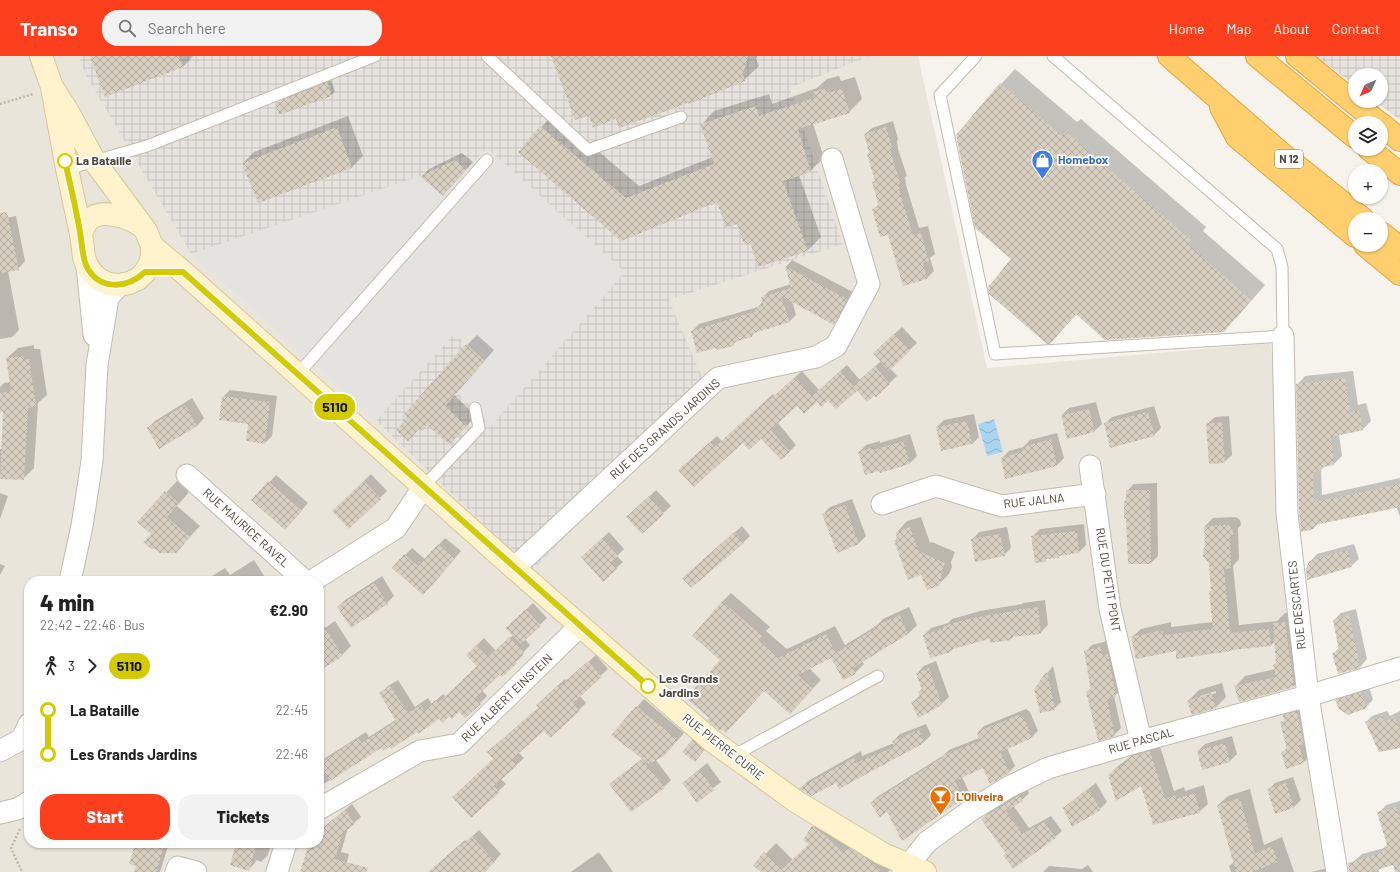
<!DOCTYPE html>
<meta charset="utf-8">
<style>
:root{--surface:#fff;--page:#f2f2f2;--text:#222;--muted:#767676;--accent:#fc3f1d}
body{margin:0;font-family:Barlow,sans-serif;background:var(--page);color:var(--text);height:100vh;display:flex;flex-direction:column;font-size:15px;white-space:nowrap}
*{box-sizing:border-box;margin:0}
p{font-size:13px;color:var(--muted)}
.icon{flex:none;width:22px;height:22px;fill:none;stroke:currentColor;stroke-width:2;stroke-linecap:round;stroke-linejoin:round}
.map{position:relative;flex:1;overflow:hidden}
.sheet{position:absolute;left:24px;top:520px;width:300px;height:272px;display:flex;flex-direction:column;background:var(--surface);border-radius:16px;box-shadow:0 1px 3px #0004}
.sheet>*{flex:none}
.badge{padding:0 8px;border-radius:13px;font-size:14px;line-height:26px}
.needle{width:26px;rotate:225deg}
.fabs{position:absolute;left:1348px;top:12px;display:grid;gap:8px}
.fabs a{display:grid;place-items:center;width:40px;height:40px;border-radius:50%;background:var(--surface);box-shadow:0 1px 3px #0004;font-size:20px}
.map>.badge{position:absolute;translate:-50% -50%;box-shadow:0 0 0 2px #fff}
.legs{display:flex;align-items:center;gap:6px;height:44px;padding:0 16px;font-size:13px}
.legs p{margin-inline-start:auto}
.headline{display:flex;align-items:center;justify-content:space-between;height:68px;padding:0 16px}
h1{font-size:22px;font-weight:800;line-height:30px}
.action{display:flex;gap:8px;margin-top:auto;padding:8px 16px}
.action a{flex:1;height:46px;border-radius:16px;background:var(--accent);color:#fff;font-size:16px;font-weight:800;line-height:46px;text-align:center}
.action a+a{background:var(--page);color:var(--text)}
ul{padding:0 16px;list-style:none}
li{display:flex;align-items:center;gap:14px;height:44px;font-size:15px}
li i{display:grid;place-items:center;width:6px;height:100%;margin:0 5px;background:currentColor}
li i::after{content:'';width:10px;height:10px;margin:-5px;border:3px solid;border-radius:50%;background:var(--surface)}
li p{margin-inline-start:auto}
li:first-child i{background:linear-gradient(#0000 50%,currentColor 0)}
li:last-child i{background:linear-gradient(currentColor 50%,#0000 0)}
header{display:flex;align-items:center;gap:24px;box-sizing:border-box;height:56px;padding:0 20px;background:var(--accent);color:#fff}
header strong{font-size:19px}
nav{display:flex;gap:22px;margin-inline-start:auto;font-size:14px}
.search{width:280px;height:36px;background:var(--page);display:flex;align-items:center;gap:10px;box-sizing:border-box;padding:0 14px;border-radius:16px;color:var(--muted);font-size:15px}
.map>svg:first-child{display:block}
.residential{fill:#eae5da;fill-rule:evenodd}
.industrial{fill:url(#industrial-grid)}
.parking{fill:#e5e3e0}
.water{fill:url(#water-waves)}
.shadow{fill:#0003;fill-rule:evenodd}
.building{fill:url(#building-cross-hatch)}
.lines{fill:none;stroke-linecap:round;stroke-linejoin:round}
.lane-casing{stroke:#c2bbae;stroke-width:13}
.street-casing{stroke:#c2bbae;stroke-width:23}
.secondary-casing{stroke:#d6c79b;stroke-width:24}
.highway-casing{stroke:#e0a43c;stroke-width:24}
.path{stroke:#c4b79f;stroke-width:2.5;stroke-dasharray:2 2;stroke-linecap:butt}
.lane{stroke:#fff;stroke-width:11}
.street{stroke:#fff;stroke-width:21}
.secondary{stroke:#fff3cd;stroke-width:22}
.highway{stroke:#ffcf6e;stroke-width:22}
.line-1-casing{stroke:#fff;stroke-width:9}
.line-1{stroke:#d4ca00;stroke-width:6}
.stop-1-dot{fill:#fff;stroke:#d4ca00;stroke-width:2}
.labels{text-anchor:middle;stroke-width:3.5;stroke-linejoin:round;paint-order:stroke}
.shield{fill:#fff;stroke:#817c74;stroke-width:1}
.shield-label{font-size:11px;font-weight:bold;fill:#4b4439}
.shop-label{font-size:12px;font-weight:bold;fill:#366cbe;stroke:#fff;text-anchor:start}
.stop-label{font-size:12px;font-weight:bold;fill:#4b4439;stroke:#fff;text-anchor:start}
.street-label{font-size:12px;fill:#4b4439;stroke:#fff}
.food-label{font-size:12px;font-weight:bold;fill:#c56008;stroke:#fff;text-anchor:start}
</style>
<header>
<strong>Transo</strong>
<div class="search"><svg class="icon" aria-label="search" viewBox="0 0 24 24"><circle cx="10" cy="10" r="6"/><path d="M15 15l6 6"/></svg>Search here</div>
<nav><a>Home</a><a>Map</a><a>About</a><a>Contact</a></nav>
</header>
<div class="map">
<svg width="1400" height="816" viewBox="0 0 1400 816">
<defs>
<pattern id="industrial-grid" width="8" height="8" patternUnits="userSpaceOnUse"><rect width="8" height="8" fill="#e6e2dd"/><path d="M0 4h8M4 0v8" fill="none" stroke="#c7c3be"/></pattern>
<pattern id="water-waves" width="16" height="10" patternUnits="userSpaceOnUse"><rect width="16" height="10" fill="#a9d4f2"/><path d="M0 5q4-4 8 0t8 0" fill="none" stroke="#8caec5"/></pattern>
<pattern id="building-cross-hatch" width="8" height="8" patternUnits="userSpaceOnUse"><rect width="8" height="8" fill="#d8cfc1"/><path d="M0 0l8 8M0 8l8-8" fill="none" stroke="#b1aa9e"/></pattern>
</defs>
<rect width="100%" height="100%" fill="#f6f3ec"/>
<!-- residential -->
<path class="residential" d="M0,0h79l6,18 106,180 185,167 156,150 137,-271 174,-56 -53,-156 80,-32h48l69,312 283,-25 69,529h-1339zM29,525h290v262h-290z"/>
<!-- industrial -->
<g class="industrial">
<polygon points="79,0 870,0 790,32 843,188 669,244 708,335 532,515 376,365 191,198 85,18"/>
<polygon points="1316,0 1400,0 1400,64 1375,45 1381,45 1381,19 1355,19 1355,30"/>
</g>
<!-- parking -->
<polygon class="parking" points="487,92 625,216 491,370 457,336 466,288 454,278 376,365 191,198 420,120 443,140"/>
<!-- water -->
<polygon class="water" points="994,363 1003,396 987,400 978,368"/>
<!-- shadow -->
<g class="shadow">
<polygon points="91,0 193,0 183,11"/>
<polygon points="552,0 757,0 756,3 759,10 744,24 689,46 617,62 589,59"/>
<polygon points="1015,13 1077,66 1081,63 1206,171 1203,175 1265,229 1238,260 1223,275 1077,258 1049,287 1013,203 1001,28"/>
<polygon points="839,20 841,25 855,21 862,43 849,56 813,68 824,102 810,115 799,119 821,181 808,194 759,209 751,185 718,145 621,183 519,96 554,57 639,130 713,101 701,69 714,55 769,38 772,48 817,32 827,23"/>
<polygon points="331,24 335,35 332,39 289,54 285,44 289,40"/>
<polygon points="348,60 363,100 352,111 258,146 243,107 254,96"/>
<polygon points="893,65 898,83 897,85 898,93 907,120 905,121 906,129 919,172 928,170 935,198 930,202 934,215 927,222 904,229 888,178 873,154 879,148 873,126 876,124 865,78 872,72"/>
<polygon points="462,97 473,106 450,131 422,120 429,113"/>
<polygon points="16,160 25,205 18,213 8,215 19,274 12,281 0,283 0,163"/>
<polygon points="792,204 853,236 840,261 833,268 792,244 796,259 789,266 756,275 752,280 738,284 733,289 692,275 699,268 758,251 763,245 762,242 769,235 791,228 786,211"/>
<polygon points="902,271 917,287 890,312 897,320 876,340 857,333 836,351 829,343 817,344 804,356 797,349 778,367 796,389 789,396 762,382 743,386 687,407 717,380 722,385 773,338 774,340 802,315 819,334 847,309 860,324 881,305 881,290"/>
<polygon points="477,279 494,294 454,339 476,360 450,387 427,368 467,289"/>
<polygon points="34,289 34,293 40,293 47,339 38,347 34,412 23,423 0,422 0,393 2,393 4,354 0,355 0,331 4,327 10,326 7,302 18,292"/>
<polygon points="1353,315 1358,349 1366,347 1371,365 1363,373 1339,379 1342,400 1334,408 1326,409 1321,414 1322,439 1400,422 1400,461 1396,450 1318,467 1314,472 1297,329 1305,320"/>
<polygon points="230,334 277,340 272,380 265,387 250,367 223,341"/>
<polygon points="192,342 204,362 197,370 160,392 148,372 155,365"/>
<polygon points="1096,346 1102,368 1094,375 1062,359 1069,352"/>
<polygon points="1154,350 1161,372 1154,379 1105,368 1112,361"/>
<polygon points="974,358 979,381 972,388 937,371 944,364"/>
<polygon points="1229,360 1232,399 1224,406 1207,368 1215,361"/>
<polygon points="1057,377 1064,402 1057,409 1002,402 1009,395 1023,391 1030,384"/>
<polygon points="910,378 917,400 910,407 859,396 866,389 880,385 880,387"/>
<polygon points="371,418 387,435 349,472 333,455"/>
<polygon points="276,419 308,447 292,465 253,444"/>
<polygon points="177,425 189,436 177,450 200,470 186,485 152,478 139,466"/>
<polygon points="1157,427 1158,500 1151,507 1127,462 1125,462 1125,445 1127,442 1127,435 1134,428"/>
<polygon points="656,434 671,450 642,476 635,454"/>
<polygon points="0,437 8,440 0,463"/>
<polygon points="852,443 866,480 859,487 837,495 823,458 830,451"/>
<polygon points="921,461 930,487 932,486 955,496 951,506 952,511 949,518 938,529 895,485 897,482 897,476 907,465"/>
<polygon points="1236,461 1240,464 1241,469 1238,472 1239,503 1233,510 1239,569 1277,565 1285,557 1295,556 1304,620 1293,631 1235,631 1245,620 1275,613 1274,609 1277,606 1276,584 1271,589 1233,593 1232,594 1177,594 1132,581 1141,573 1171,566 1171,571 1213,566 1210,508 1206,491 1205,470 1213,462"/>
<polygon points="1084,468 1086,489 1079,496 1061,498 1059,501 1032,481 1040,473"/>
<polygon points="742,470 750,480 743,487 683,522"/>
<polygon points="1007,471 1011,492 1004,499 972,484 979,476"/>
<polygon points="609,476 624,493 617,500 623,506 603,524 589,495"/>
<polygon points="445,482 461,495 430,531 405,499 412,492 425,503"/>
<polygon points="1354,488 1359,503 1351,510 1310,506 1317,498"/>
<polygon points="254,504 266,523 264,525 207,525 212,520 225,512 230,519"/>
<polygon points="0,508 5,510 0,519"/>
<polygon points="382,520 394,540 387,547 338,551 345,544"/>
<polygon points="731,537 770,571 766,575 787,593 835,570 845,589 876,570 883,563 909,551 917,569 908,578 862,605 864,608 855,617 832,601 809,612 821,624 798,648 764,634 721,604 722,546"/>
<polygon points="1045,544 1048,569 1040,577 1014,580 1011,583 990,581 955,591 951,595 924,579 931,572 948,567 952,563 980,555 1022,548 1023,547"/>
<polygon points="533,547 547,562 525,583 530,589 522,598 523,599 502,619 500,617 482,634 487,640 480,647 440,662 389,690 381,691 319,731 319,706 366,676 369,681 397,663 380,637 388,630 398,624 415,651 428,642 432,648 443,638 446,641 478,610 467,599 484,582 496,595 513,579 514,565"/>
<polygon points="1356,553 1367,603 1360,611 1333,598 1340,591 1334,564 1341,557"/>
<polygon points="335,565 351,590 342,599 319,606 319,576"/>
<polygon points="1107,585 1108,593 1114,592 1123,633 1114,640 1121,672 1114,679 1087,636 1092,632 1085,596 1092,589"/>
<polygon points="596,599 608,613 579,639 586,647 579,654 544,674 518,696 524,702 501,723 506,728 471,761 494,702 488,696 539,651 544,642 565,623 567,625"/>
<polygon points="936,605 949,641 941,648 913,646 920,639 919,636 922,633 917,617 924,610"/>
<polygon points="1053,610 1061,646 1054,653 1035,633"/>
<path d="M1222,627l4,14 -11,11 -27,-7 11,-11zM1216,635v2l-16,5v-2z"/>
<polygon points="1369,630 1373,644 1366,651 1336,644 1344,637"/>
<polygon points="644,643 684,677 671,692 655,703 671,724 664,731 632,754 611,728 643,702 612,679"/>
<polygon points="1304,649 1311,699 1304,706 1283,696 1287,692 1282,667 1285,664 1284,660 1291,652"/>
<polygon points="1026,653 1030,656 1038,675 1032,681 1007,692 1015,710 1009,716 983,711 962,721 969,736 963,742 902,784 888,755 871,747 877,741 944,699 949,694 979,682 978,676 984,670"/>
<polygon points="1387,655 1390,660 1400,655 1400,691 1366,666 1372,660"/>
<polygon points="926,668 931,679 924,686 839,731 837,726 801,732 808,725 861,695 862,700 894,687 893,685 900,678"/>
<polygon points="1232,680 1237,698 1230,705 1203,713 1198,695 1205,688"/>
<polygon points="695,681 707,691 698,702 692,684"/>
<polygon points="1159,687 1174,735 1184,731 1185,735 1204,729 1208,748 1199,756 1154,768 1141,729 1109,719 1118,710 1129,702 1138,693"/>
<polygon points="707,707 721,726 697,745 683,727"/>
<polygon points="1293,721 1301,744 1294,751 1276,757 1268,734 1275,727"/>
<polygon points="1096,727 1107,746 1100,753 1072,770 1064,752 1072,745"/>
<polygon points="1027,733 1029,737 1022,744 1013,749 1029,772 1051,760 1062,775 1055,781 1007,798 982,763 989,756"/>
<polygon points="1250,733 1264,789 1282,781 1294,816 1231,816 1229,810 1234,806 1218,749 1228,740"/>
<polygon points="1400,745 1400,806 1378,812 1379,816 1357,816 1354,805 1362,798 1384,792 1388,788 1379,757 1386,749"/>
<polygon points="352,748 361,761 348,772 341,796 349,798 346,811 340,816 301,816 310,787 319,787 319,773 323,774 330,766"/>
<polygon points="823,760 879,803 890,814 888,816 762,816 755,809 776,787 793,804 810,787 813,771"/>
<polygon points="479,774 501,798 485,816 429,816 465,784 467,785"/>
<polygon points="138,787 169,787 160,816 135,816 137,809 136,789"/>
<polygon points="233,787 271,787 268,799 261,806 256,804 255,807 248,814 237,788"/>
<polygon points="599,796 613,816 571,816"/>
<polygon points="1088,809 1093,816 1043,816 1049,810 1082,813"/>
<polygon points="1332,811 1334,816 1311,816"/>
</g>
<!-- building -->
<g class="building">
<polygon points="90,0 179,0 183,11 105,41"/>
<polygon points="551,0 748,0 743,18 745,25 689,48 688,47 619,72 616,63 593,72 589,60 575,64"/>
<polygon points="327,26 332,40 279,59 275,47"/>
<polygon points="1000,27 1062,80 1066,76 1192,185 1189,189 1251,244 1224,276 1105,284 1076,258 1050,288 1047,288 989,238 988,231 1011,203 975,172 956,79"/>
<polygon points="825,32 827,37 842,33 850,57 798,73 811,116 783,125 808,195 758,211 750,187 744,189 737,168 726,172 717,146 621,185 518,96 540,70 626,142 714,108 700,68 756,50 759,60 814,42 813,36"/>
<polygon points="337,71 352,112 258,147 242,107"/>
<polygon points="886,71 892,91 890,92 892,100 900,127 898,128 900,137 913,179 921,177 929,205 923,207 927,223 903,230 888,179 880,181 872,153 879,151 872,126 875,125 867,98 869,97 864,78"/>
<polygon points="455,104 466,114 443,140 420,120"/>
<polygon points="7,156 19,214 0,217 0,157"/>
<polygon points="785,210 847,243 834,269 781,240 790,266 751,278 752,281 734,286 734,290 717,294 716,292 697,297 691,275 756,255 755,252 763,249 761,241 791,232"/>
<polygon points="894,278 910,295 889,315 873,297"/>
<polygon points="466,288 485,305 445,350 466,370 450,389 427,369 422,375 419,373 408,385 396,374 407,361 404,358"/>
<polygon points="23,300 24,304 29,303 36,350 28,352 24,424 0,423 3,355 0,356 0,337 11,335 6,302"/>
<polygon points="875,310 890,328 876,341 874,340 867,346 853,330"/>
<polygon points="840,315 857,335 836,353 828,345 821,351 816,344 817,346 804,358 797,350 771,374 790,396 781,404 761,383 749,394 743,387 694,431 678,414 710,386 715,391 766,344 767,346 795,321 812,340"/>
<polygon points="1345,322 1350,356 1359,354 1363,374 1331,381 1334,409 1322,411 1321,415 1313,416 1314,446 1400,428 1400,451 1315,469 1314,473 1301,476 1299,456 1296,328"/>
<polygon points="222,340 270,346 265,388 246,385 248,368 219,364"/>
<polygon points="185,349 197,370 159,393 147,372"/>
<polygon points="1089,353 1095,376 1067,383 1061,359"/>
<polygon points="1148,356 1155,380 1110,392 1104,367"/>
<polygon points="967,365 972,388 941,395 936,371"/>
<polygon points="1222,366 1225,407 1209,408 1206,368"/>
<polygon points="1051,383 1057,410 1005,423 1001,402 1023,395 1022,391"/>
<polygon points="903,385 910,408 880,417 879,415 865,419 858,396 873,391 873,394"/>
<polygon points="268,425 302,455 285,474 251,444"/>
<polygon points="364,425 381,443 349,473 332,455"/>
<polygon points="1126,434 1150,434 1151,508 1128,508 1126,463 1124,463 1124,445 1126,445"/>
<polygon points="165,435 179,447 167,461 190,481 176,497 160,497 155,493 151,493 143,486 151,478 137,466"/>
<polygon points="649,440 664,458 642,478 626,461"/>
<polygon points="845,449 859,488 837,497 822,458"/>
<polygon points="1228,469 1232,472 1233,479 1230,481 1231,512 1224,513 1230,577 1269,573 1271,590 1232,594 1232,595 1176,603 1176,595 1136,603 1131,581 1162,574 1163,579 1213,573 1209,535 1211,535 1209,508 1203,500 1203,494 1205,491 1204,470"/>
<polygon points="910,471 919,497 921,496 945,507 941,518 942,522 939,530 927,534 921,519 908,524 894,484 897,486 896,476"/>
<polygon points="1077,475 1079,497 1059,500 1059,502 1047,503 1045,506 1035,507 1031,480"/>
<polygon points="734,476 744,487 691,532 682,522"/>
<polygon points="1000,478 1005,500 975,506 971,483"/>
<polygon points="602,482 618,500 611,506 617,513 603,526 581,501"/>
<polygon points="438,488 455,503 423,539 392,512 404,498 418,510"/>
<polygon points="1347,494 1352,511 1307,524 1306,513 1309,505"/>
<polygon points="374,527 388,548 351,572 337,551"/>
<polygon points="722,545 762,580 758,584 778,602 826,578 836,597 874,573 873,571 900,559 908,578 853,612 856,618 843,624 831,602 798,619 813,633 790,658 764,635 726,677 722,673 720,675 719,674 707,664 709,662 686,642 720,604 692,580"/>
<polygon points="1038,551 1041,578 1011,581 1011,584 990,587 989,583 950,594 951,596 930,602 923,579 944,572 943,570 972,562 1015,555 1015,554"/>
<polygon points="526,553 541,570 521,588 505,572"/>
<polygon points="1349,559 1360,612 1338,618 1332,597 1339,595 1333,564"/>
<polygon points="319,563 343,600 319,615"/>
<polygon points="1285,566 1294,631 1239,646 1234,630 1276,621 1273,608 1276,608 1273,567"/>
<polygon points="509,581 524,597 515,605 517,607 502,621 500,619 475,642 481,648 465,662 459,656 452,663 449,660 443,667 439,663 418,678 417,676 391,693 389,691 383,695 381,692 330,725 319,708 358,682 362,687 396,665 379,637 390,630 408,657 421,649 424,655 435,644 438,647 477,610 466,599 476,589 488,601"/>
<polygon points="1100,591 1102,599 1108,598 1116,641 1107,643 1115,680 1098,685 1086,636 1091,635 1084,595"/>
<polygon points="588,605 602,621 573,647 580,655 550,682 544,675 512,703 517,710 494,730 500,736 471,762 452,741 493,703 487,696 538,652 536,649 558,629 559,631"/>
<polygon points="929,612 942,649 918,662 911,646 921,642 918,636 922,635 916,617"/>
<polygon points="1047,615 1055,654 1040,657 1034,633"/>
<polygon points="1361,636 1367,652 1348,659 1339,653 1335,644"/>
<polygon points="1211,637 1216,652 1192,659 1187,645"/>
<polygon points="636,650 678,684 664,700 649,708 611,679"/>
<polygon points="1297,655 1304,688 1299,689 1304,707 1286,713 1281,696 1287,694 1280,666 1284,665 1283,659"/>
<polygon points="1019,659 1024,662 1032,682 1000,696 1010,717 990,728 983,712 955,725 963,743 902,785 887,756 880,761 870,747 943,701 942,700 979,685 977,676"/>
<polygon points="1381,660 1384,666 1394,660 1400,673 1400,692 1379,696 1365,666"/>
<polygon points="919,674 924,687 839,733 836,727 811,740 799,732 854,702 855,707 894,691 892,685"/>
<polygon points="692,684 704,694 695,706 682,696"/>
<polygon points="1225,687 1230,706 1202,714 1197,695"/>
<polygon points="1150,695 1165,743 1175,739 1176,743 1195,737 1200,757 1153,769 1141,730 1116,745 1108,719 1129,704 1128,701"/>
<polygon points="642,703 665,732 631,756 609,728"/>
<polygon points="700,714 714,734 697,747 682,727"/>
<polygon points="1286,727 1294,752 1275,758 1267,733"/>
<polygon points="1088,733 1101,754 1072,771 1063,752"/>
<polygon points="1020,739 1023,745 1006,755 1022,778 1044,766 1056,782 1013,813 1003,799 1006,798 981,763"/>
<polygon points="1240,742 1255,798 1272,790 1278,806 1252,816 1236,816 1217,749"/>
<polygon points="1396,751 1400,765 1400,816 1395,816 1393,809 1370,816 1349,816 1348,807 1382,797 1381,793 1388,792 1377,756"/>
<polygon points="345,754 355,768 342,778 335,803 368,812 367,816 300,816 309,787 319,787 322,772"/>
<polygon points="812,770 827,781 843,797 848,791 868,803 882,816 761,816 753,809 764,796 782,813 809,788 803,784"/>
<polygon points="472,780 495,806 484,816 428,816 458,790 459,791"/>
<polygon points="143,787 165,787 156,816 134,816 136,810 129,808 135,788 142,790"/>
<polygon points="236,787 257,787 249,815 230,809"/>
</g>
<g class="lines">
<defs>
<g id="lane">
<polyline points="487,0 588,94 681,61"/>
<polyline points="976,0 940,39 995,298 1283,280 1282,211 1277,193 1053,0"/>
<polyline points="67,113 147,90 375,0"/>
<polyline points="298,318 487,104"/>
<polyline points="424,430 479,372 475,352"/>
<polyline points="733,700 878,620"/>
</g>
<g id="street">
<polyline points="87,210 94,279"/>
<polyline points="1283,280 1287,457 1308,640 1337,816"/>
<polyline points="1090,410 1110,553 1141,685"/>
<polyline points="187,419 305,525"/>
<polyline points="882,448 936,430 1002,450 1095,438"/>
<polyline points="514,512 718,322 816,301 836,290 869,228 832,103"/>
<polyline points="70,525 82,470 92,405 97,309 108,242 119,229"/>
<polyline points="312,525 396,472 424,430"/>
<polyline points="0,695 22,683 29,668"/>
<polyline points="319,753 420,695 459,688 580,570"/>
<polyline points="0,757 17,753 29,746"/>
<polyline points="176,816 178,811 196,816"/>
<polyline points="277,816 286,787"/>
<polyline points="903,816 927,786 970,755 1007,732 1048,712 1141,685 1308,640 1400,612"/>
</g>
<g id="secondary">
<polyline points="41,0 52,31 67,113 81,178 84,201 87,210 93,218 100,224 109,228 119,229 129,227 138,223 145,216 150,208 152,199 152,190 146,175 95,106 67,54 52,31"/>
<path d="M81,178c2,-4 4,-11 8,-14 12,-12 39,-3 51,5"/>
<polyline points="152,190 183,216 514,512 711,684 797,746 883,798 925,816"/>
</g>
<g id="highway">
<polyline points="1169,0 1282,98 1363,163"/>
<polyline points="1257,0 1355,81"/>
<polyline points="1297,0 1379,67"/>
<polyline points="1221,51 1237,81 1355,180"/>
<polyline points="1381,68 1400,84"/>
<polyline points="1369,93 1400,118"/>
<polyline points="1381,177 1400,192"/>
<polyline points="1365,189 1400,218"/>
</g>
</defs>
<!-- lane casing -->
<use href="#lane" class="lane-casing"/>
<!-- street casing -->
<use href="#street" class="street-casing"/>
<!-- secondary casing -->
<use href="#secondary" class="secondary-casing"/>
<!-- highway casing -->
<use href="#highway" class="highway-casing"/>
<!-- path -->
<g class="path">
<polyline points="0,48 33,38"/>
<polyline points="20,773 11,792 22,816"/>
</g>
<!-- lane -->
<use href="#lane" class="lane"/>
<!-- street -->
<use href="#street" class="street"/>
<!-- secondary -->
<use href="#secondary" class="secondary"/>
<!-- highway -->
<use href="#highway" class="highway"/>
</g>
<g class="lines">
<defs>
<path id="line-1" d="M65,105c5,23 11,47 15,71 2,11 2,23 6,33 12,26 41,24 59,7h38l465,414"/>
</defs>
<!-- line-1 casing -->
<use href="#line-1" class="line-1-casing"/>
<!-- line-1 -->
<use href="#line-1" class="line-1"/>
</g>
<!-- icons -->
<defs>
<symbol id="shop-pin" viewBox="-11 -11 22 30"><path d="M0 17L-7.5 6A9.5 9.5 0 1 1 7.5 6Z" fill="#3f7fe0" stroke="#fff"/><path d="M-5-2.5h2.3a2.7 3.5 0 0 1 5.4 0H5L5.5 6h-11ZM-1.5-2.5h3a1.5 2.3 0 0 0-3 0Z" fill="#fff"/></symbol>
<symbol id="bar-pin" viewBox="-11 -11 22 30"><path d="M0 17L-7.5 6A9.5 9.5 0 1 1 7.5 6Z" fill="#e8710a" stroke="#fff"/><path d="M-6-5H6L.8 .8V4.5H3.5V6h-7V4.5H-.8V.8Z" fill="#fff"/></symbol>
</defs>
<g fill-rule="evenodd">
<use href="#shop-pin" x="1030" y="92" width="25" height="34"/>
<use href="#bar-pin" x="928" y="728" width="25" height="34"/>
</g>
<!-- markers -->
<g class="stop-1-dot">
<circle cx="65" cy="105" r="7"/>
<circle cx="648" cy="630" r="7"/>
</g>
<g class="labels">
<!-- shield labels -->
<rect class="shield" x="1275" y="94" width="28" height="18" rx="3"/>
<g class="shield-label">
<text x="1289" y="107">N 12</text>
</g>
<!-- shop labels -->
<g class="shop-label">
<text x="1058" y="108">Homebox</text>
</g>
<!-- stop labels -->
<g class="stop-label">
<text x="76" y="109">La Bataille</text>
<text x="659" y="627">Les Grands<tspan x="659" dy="14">Jardins</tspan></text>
</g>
<!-- street labels -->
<g class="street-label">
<text transform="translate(665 373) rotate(-42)" y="4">RUE DES GRANDS JARDINS</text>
<text transform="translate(1034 445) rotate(-6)" y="4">RUE JALNA</text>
<text transform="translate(246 472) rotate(42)" y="4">RUE MAURICE RAVEL</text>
<text transform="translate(1108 524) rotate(81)" y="4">RUE DU PETIT PONT</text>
<text transform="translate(1297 549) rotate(-96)" y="4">RUE DESCARTES</text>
<text transform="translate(507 642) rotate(-44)" y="4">RUE ALBERT EINSTEIN</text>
<text transform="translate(1141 685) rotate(-16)" y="4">RUE PASCAL</text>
<text transform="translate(723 691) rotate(38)" y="4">RUE PIERRE CURIE</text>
</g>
<!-- food labels -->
<g class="food-label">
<text x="956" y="745">L'Oliveira</text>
</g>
</g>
</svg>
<div class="fabs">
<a><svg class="needle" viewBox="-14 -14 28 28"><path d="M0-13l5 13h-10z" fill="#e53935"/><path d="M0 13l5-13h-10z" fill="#767676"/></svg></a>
<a><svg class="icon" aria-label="layers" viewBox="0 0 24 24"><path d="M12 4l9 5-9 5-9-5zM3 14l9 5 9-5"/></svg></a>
<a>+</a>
<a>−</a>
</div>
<b class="badge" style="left:335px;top:351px;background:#d4ca00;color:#111">5110</b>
<section class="sheet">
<div class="headline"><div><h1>4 min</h1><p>22:42 – 22:46 · Bus</p></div><b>€2.90</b></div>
<div class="legs"><svg class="icon" aria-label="walk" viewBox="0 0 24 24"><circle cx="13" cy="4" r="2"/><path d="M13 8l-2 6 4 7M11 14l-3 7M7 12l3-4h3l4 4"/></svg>3<svg class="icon" aria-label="forward" viewBox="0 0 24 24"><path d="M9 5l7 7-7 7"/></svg><b class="badge" style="background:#d4ca00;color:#111">5110</b></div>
<ul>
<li><i style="color:#d4ca00"></i><b>La Bataille</b><p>22:45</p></li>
<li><i style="color:#d4ca00"></i><b>Les Grands Jardins</b><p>22:46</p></li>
</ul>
<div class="action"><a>Start</a><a>Tickets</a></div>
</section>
</div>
